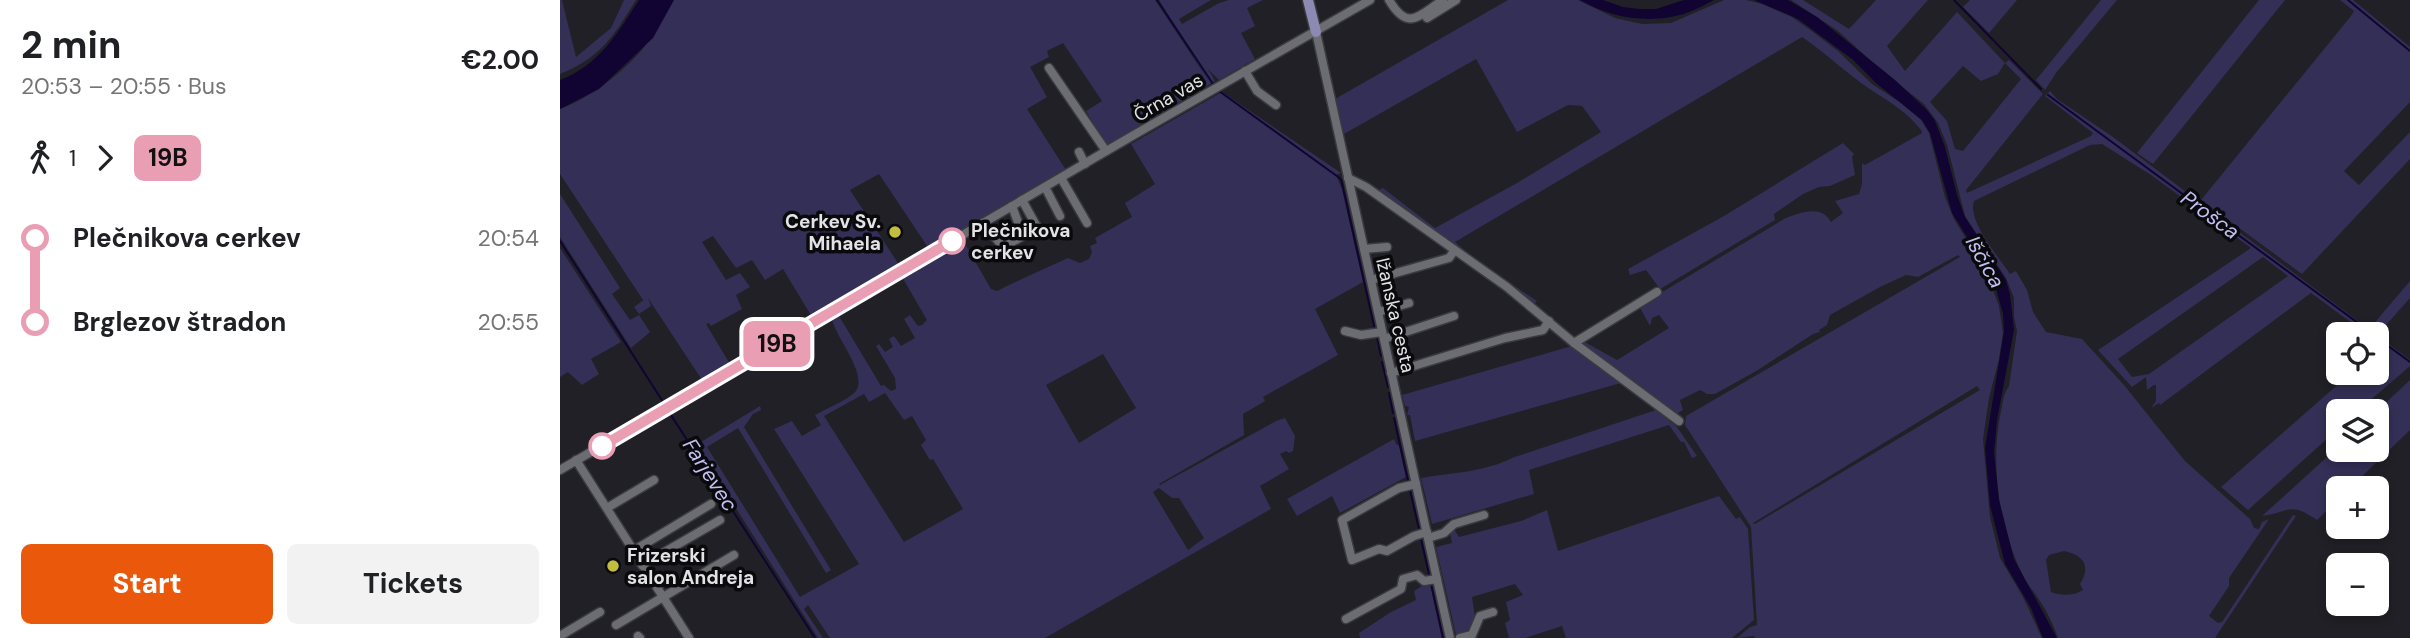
<!DOCTYPE html>
<meta charset="utf-8">
<style>
:root{--surface:#fff;--page:#f2f2f2;--text:#202124;--muted:#757577;--accent:#ea580c}
body{margin:0;font-family:"DM Sans",sans-serif;background:var(--page);color:var(--text);height:100vh;display:flex;flex-direction:column;font-size:26px;white-space:nowrap}
*{box-sizing:border-box;margin:0}
p{font-size:23px;color:var(--muted)}
.icon{flex:none;width:38px;height:38px;fill:none;stroke:currentColor;stroke-width:2;stroke-linecap:round;stroke-linejoin:round}
.map{position:relative;flex:1;overflow:hidden}
.side{display:flex;flex-direction:column;background:var(--surface);width:560px}
.side>*{flex:none}
.badge{padding:0 14px;border-radius:10px;font-size:24px;line-height:46px}
.tools{position:absolute;left:1766px;top:322px;display:grid;gap:14px}
.tools a{display:grid;place-items:center;width:63px;height:63px;border-radius:10px;background:var(--surface);box-shadow:0 4px 10px #0003;font-size:35px}
.map>.badge{position:absolute;translate:-50% -50%;box-shadow:0 0 0 4px #fff}
.legs{display:flex;align-items:center;gap:10px;height:77px;padding:0 21px;font-size:23px}
.legs p{margin-inline-start:auto}
.headline{display:flex;align-items:center;justify-content:space-between;height:119px;padding:0 21px}
h1{font-size:38px;font-weight:700;line-height:52px}
.cta{display:flex;gap:14px;margin-top:auto;padding:14px 21px}
.cta a{flex:1;height:80px;border-radius:10px;background:var(--accent);color:#fff;font-size:28px;font-weight:700;line-height:80px;text-align:center}
.cta a+a{background:var(--page);color:var(--text)}
ul{padding:0 21px;list-style:none}
li{display:flex;align-items:center;gap:24px;height:84px;font-size:26px}
li i{display:grid;place-items:center;width:10px;height:100%;margin:0 9px;background:currentColor}
li i::after{content:'';width:18px;height:18px;margin:-9px;border:5px solid;border-radius:50%;background:var(--surface)}
li p{margin-inline-start:auto}
li:first-child i{background:linear-gradient(#0000 50%,currentColor 0)}
li:last-child i{background:linear-gradient(currentColor 50%,#0000 0)}
main{display:flex;flex:1;min-height:0}
.map>svg:first-child{display:block}
.green{fill:#332f56;fill-rule:evenodd}
.water{fill:#110433}
.lines{fill:none;stroke-linecap:round;stroke-linejoin:round}
.stream{stroke:#110433;stroke-width:2}
.minor-casing{stroke:#3a3a3f;stroke-width:11}
.major-casing{stroke:#3a3a3f;stroke-width:13}
.minor{stroke:#6c6c73;stroke-width:8}
.major{stroke:#8c89b3;stroke-width:10}
.line-1-casing{stroke:#fff;stroke-width:16}
.line-1{stroke:#ea9eb4;stroke-width:10}
.poi-dot{fill:#c2bd3f;stroke:#0a0a0d;stroke-width:2.5}
.stop-1-dot{fill:#fff;stroke:#ea9eb4;stroke-width:3.5}
.labels{text-anchor:middle;stroke-width:7;stroke-linejoin:round;paint-order:stroke}
.street-label{font-size:19px;fill:#e3e3e7;stroke:#0a0a0d}
.poi-label{font-size:19px;font-weight:bold;fill:#e3e3e7;stroke:#0a0a0d;text-anchor:end}
.stop-label{font-size:19px;font-weight:bold;fill:#e3e3e7;stroke:#0a0a0d;text-anchor:start}
.water-label{font-size:21px;font-style:italic;fill:#c2bff2;stroke:#0a0a0d}
</style>
<main>
<section class="side">
<div class="headline"><div><h1>2 min</h1><p>20:53 – 20:55 · Bus</p></div><b>€2.00</b></div>
<div class="legs"><svg class="icon" aria-label="walk" viewBox="0 0 24 24"><circle cx="13" cy="4" r="2"/><path d="M13 8l-2 6 4 7M11 14l-3 7M7 12l3-4h3l4 4"/></svg>1<svg class="icon" aria-label="forward" viewBox="0 0 24 24"><path d="M9 5l7 7-7 7"/></svg><b class="badge" style="background:#ea9eb4;color:#111">19B</b></div>
<ul>
<li><i style="color:#ea9eb4"></i><b>Plečnikova cerkev</b><p>20:54</p></li>
<li><i style="color:#ea9eb4"></i><b>Brglezov štradon</b><p>20:55</p></li>
</ul>
<div class="cta"><a>Start</a><a>Tickets</a></div>
</section>
<div class="map">
<svg width="1850" height="638" viewBox="0 0 1850 638">
<rect width="100%" height="100%" fill="#202026"/>
<!-- green -->
<g class="green">
<path d="M0,0h2l14,57 35,-29 13,-28h12c-22,36 -36,58 -76,74z"/>
<path d="M111,0h484l53,80 -49,-80h52l-32,19 3,5 37,-21 10,-3h34l-16,8 8,18 -14,7 14,26 -36,21 -11,-11 7,12 -69,41 -7,-8 -2,2 5,8 -36,22 -20,-35 16,-10 -39,-58 -16,8 2,6 -19,10 17,30 -20,12 39,61 -137,79 -50,-75 -29,16 50,76 -88,51 -29,-48 -18,11 -13,-20 -16,8 -23,-32 -11,6 24,38 14,-7 10,14 -14,8 6,14 -31,17 -2,-3 -3,1 24,40 -28,16 -54,-82 3,8 -12,8 -5,-7 11,-8 -2,1 -83,-126v-65c31,-12 57,-32 80,-57 13,-14 21,-36 31,-52z"/>
<path d="M948,0h70l37,18 27,6 29,-1 53,-23h22l16,4 30,13 17,12 29,22 34,33 29,19 20,17 8,13 16,64 9,22 22,36 5,20 9,7 9,24 4,27 -4,26 -10,39 -6,41 7,78 10,41 23,39 19,41h-287l-1,-2 -17,2 13,-11 7,-2 -6,-98 -66,-102 1,-9 274,-159 -2,-2 -40,22 -12,-2 -26,12 -50,28 -3,10 -8,5 1,2 -7,2 -55,36 -43,24h-8l-7,-4 -20,10 3,10 -8,5 -95,-72 3,-2 34,19 52,-32 -10,-13 -7,3 -2,8 -11,-20 145,-87c15,-6 37,-15 47,3l12,-9 -8,-12 24,-7 3,-10v-21l3,2 57,-32 -1,-3c-15,-20 -37,-31 -57,-45 -21,-15 -40,-33 -62,-48l-347,205 25,21 57,38 -3,3 -156,-111v-3l5,-2 52,40 82,-45 84,-51 -19,-26 -14,-1 -51,27 -41,-73 -132,75 -9,-35zM1417,386l3,4 -225,134 -2,-1z"/>
<path d="M1231,0h12l46,29 27,-29h52l-41,46 18,25 52,-59 46,49 2,2 4,-3 34,34 -77,96 1,3 124,-57 2,-3 -48,-37 5,-5 7,8 56,38 262,197h-8l-56,-41 -151,112 -1,-2 -8,5 5,-7v-16h-2l-7,5 -1,-13 -14,10 -34,-37 153,-102 -100,-73 -49,-31 -12,1 -116,56c-7,20 25,56 36,73l6,-3 11,19 6,22 13,20 36,7 42,46 61,76 65,58 4,9 5,1 3,-7 7,-3 -40,59v8l-20,30 9,7 4,-1 71,-107 3,1 -81,122h-157c-5,-15 -13,-30 -22,-43 -4,-6 -9,-11 -12,-17 -24,-48 -34,-110 -24,-162 3,-11 2,-21 9,-30l8,-55 -3,-14v-19l-8,-20 -41,-62 -18,-71 -9,-22 -14,-19 -42,-33 -44,-40zM1445,63l16,16 -58,72 -8,-2 -8,-28 -17,-19 33,-36 18,15 17,-7zM1703,257l25,19 -139,98 -17,3 -14,-18zM1504,551c20,4 27,15 16,33l3,6c-10,6 -21,6 -32,2l-5,-32 3,-5z"/>
<polygon points="1410,0 1457,0 1429,33 1403,7"/>
<polygon points="1541,0 1557,0 1496,73 1485,90 1476,80"/>
<polygon points="1699,0 1725,0 1593,164 1577,153"/>
<polygon points="1780,0 1793,0 1850,47 1850,102 1784,171 1799,185 1850,132 1850,159 1742,274 1641,200 1791,16 1794,11"/>
<path d="M662,92l119,81 -5,2 6,14 21,93 -48,27 23,46 -75,42 2,4 -22,13 1,21 -85,49 1,1 116,-64 9,-3 10,18 -2,15 -4,2 -3,-2 -6,3 9,15 -29,17 11,23 -226,129h-215l-22,-33 -4,4 19,29h-5l-122,-193 64,-39 1,4 -8,4 -9,13 87,143 -5,3 -88,-145 -31,19 93,150 59,-33 -85,-135 18,-8 10,15 19,-11 -6,-10c12,-7 29,-13 39,-22 17,-16 -19,-56 -22,-74l7,-3 42,70 3,-1 7,6 5,-2 -1,-11 -19,-32 3,-2 6,8 8,-5 -4,-8 5,-3 7,10 14,-8 -11,-19 6,-4 8,11 4,-1 5,-5 -25,-43 62,-35 27,47 6,2c24,-12 47,-22 71,-33l12,5 9,-4 3,-7 -2,-6 7,-3 -2,-5 37,-21 -7,-14 30,-19 -24,-40zM543,354l33,54 -57,35 -33,-58zM325,393l19,27 8,-4 14,24 -5,5 9,15 3,-1 30,50 -59,33 -80,-126 40,-22 5,8zM599,488l13,10h7l25,40 -16,12 -35,-58z"/>
<polygon points="1283,143 1294,154 1292,157 1295,175 1270,186 1259,187 1243,194 1214,214 1215,220 1100,289 1086,270 1070,275 1068,269 1164,216"/>
<polygon points="0,194 60,288 52,294 70,320 79,315 90,332 71,348 0,237"/>
<polygon points="0,248 61,342 31,359 39,374 22,385 8,372 0,377"/>
<polygon points="1850,281 1850,298 1819,333 1811,327"/>
<polygon points="1817,335 1850,360 1850,366 1798,411 1778,411 1778,429 1688,510 1661,487 1791,373 1816,373 1817,351 1822,346 1817,341"/>
<polygon points="1012,346 1061,383 855,441 850,415 847,415 849,407 845,406 842,395"/>
<path d="M1850,380v50l-60,58h-12v12l-21,20c-28,-19 -26,-8 -55,-4l76,-69v3h38l1,-39z"/>
<path d="M1096,410l21,17 20,29 -5,2 -8,-16h-3l-12,-17 -140,45 5,24 -102,30 -11,-46c33,-6 60,-5 91,-20z"/>
<polygon points="834,439 836,444 839,446 846,477 780,513 772,496 737,516 727,499"/>
<polygon points="1159,496 1176,519 1180,517 1188,529 1194,620 1172,638 1006,638 1002,626 965,638 949,638 945,623 950,620 946,602 963,595 955,584 912,597 915,617 913,631 896,635 876,547 892,543 890,533 894,529 899,537 961,521 987,510 998,551"/>
<polygon points="868,582 870,583 882,638 800,638 799,633 831,612 856,600 854,591"/>
</g>
<!-- water -->
<g class="water">
<path d="M79,0h35l-21,38 -54,51 -39,20v-29c39,-15 57,-46 79,-80z"/>
<path d="M1020,0h23l20,7 16,2h17l28,-9h30c-8,4 -17,9 -25,12 -35,13 -77,7 -109,-12z"/>
<polygon points="1194,0 1228,0 1257,17 1335,80 1367,110 1375,121 1385,147 1397,195 1405,217 1446,280 1450,295 1454,330 1437,420 1434,452 1439,500 1454,559 1497,638 1483,638 1471,608 1445,564 1430,505 1425,448 1444,331 1443,314 1435,285 1429,277 1427,269 1392,213 1370,133 1362,120 1316,83 1292,59 1238,19"/>
</g>
<g class="lines">
<!-- stream -->
<g class="stream">
<polyline points="597,0 655,87"/>
<polyline points="1394,0 1481,89"/>
<polyline points="1788,0 1850,51"/>
<polyline points="659,91 781,179 815,330"/>
<polyline points="1488,95 1813,334"/>
<polyline points="0,241 105,405"/>
<polyline points="817,337 821,356"/>
<polyline points="1816,337 1850,362"/>
<polyline points="822,362 828,387"/>
<polyline points="829,393 833,413"/>
<polyline points="107,409 255,638"/>
<polyline points="834,418 848,481"/>
<polyline points="850,490 859,529"/>
<polyline points="861,539 869,574"/>
<polyline points="871,584 883,638"/>
</g>
<defs>
<g id="minor">
<path d="M829,0c19,32 29,16 54,0"/>
<polyline points="867,18 896,0"/>
<polyline points="756,32 890,638"/>
<polyline points="489,68 546,151"/>
<polyline points="685,71 697,91 716,105"/>
<polyline points="519,152 525,164"/>
<polyline points="501,178 527,223"/>
<polyline points="788,178 806,187 947,287 1014,343 1119,421"/>
<polyline points="485,187 500,216"/>
<polyline points="462,200 477,227"/>
<polyline points="423,223 443,247 463,236 452,206"/>
<polyline points="804,249 827,247"/>
<polyline points="811,280 889,258 894,251"/>
<polyline points="818,312 849,303"/>
<polyline points="785,331 801,335 822,332"/>
<polyline points="824,339 894,316"/>
<polyline points="1014,343 1097,292"/>
<polyline points="831,373 945,338 983,330 989,321"/>
<polyline points="16,460 129,638"/>
<polyline points="0,470 572,136 810,0"/>
<polyline points="856,484 839,488 782,520 792,560 819,549 827,551 854,536 867,532"/>
<polyline points="47,508 94,480"/>
<polyline points="868,538 884,533 894,524 924,515"/>
<polyline points="73,551 151,504"/>
<polyline points="82,565 160,520"/>
<polyline points="786,619 841,589 843,579 857,575 864,581 877,579"/>
<polyline points="56,625 174,555"/>
<polyline points="0,636 40,612"/>
<polyline points="78,636 80,638"/>
<polyline points="900,638 912,635 920,616 933,612"/>
</g>
<polyline id="major" points="748,0 756,32"/>
</defs>
<!-- minor casing -->
<use href="#minor" class="minor-casing"/>
<!-- major casing -->
<use href="#major" class="major-casing"/>
<!-- minor -->
<use href="#minor" class="minor"/>
<!-- major -->
<use href="#major" class="major"/>
</g>
<g class="lines">
<defs>
<polyline id="line-1" points="42,446 392,241"/>
</defs>
<!-- line-1 casing -->
<use href="#line-1" class="line-1-casing"/>
<!-- line-1 -->
<use href="#line-1" class="line-1"/>
</g>
<!-- markers -->
<g class="poi-dot">
<circle cx="335" cy="232" r="7"/>
<circle cx="53" cy="566" r="7"/>
</g>
<g class="stop-1-dot">
<circle cx="392" cy="241" r="12"/>
<circle cx="42" cy="446" r="12"/>
</g>
<g class="labels">
<!-- street labels -->
<g class="street-label">
<text transform="translate(608 97) rotate(-30)" y="7">Črna vas</text>
<text transform="translate(836 315) rotate(77)" y="7">Ižanska cesta</text>
</g>
<!-- poi labels -->
<g class="poi-label">
<text x="321" y="228">Cerkev Sv.<tspan x="321" dy="22">Mihaela</tspan></text>
<text x="67" y="562" text-anchor="start">Frizerski<tspan x="67" dy="22">salon Andreja</tspan></text>
</g>
<!-- stop labels -->
<g class="stop-label">
<text x="411" y="237">Plečnikova<tspan x="411" dy="22">cerkev</tspan></text>
</g>
<!-- water labels -->
<g class="water-label">
<text transform="translate(1650 215) rotate(36)" y="7">Prošca</text>
<text transform="translate(1425 262) rotate(60)" y="7">Iščica</text>
<text transform="translate(150 475) rotate(57)" y="7">Farjevec</text>
</g>
</g>
</svg>
<div class="tools">
<a><svg class="icon" aria-label="locate" viewBox="0 0 24 24"><circle cx="12" cy="12" r="6"/><path d="M12 2v4M12 18v4M2 12h4M18 12h4"/></svg></a>
<a><svg class="icon" aria-label="layers" viewBox="0 0 24 24"><path d="M12 4l9 5-9 5-9-5zM3 14l9 5 9-5"/></svg></a>
<a>+</a>
<a>−</a>
</div>
<b class="badge" style="left:217px;top:344px;background:#ea9eb4;color:#111">19B</b>
</div>
</main>
